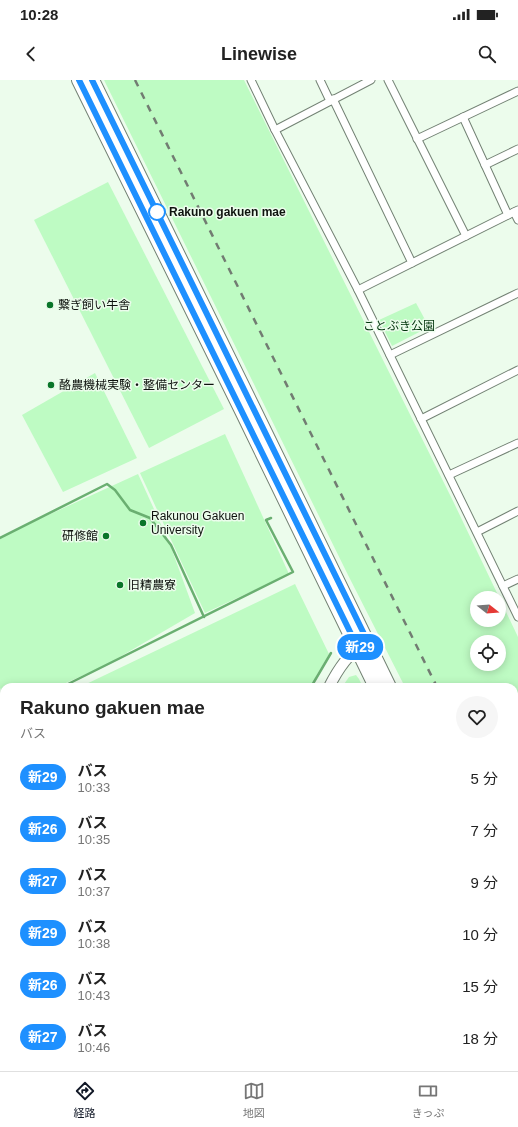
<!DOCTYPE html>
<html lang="ja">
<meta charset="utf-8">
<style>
:root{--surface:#fff;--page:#f6f6f6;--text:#222;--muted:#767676;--line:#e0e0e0;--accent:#111827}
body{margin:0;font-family:Helvetica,"Noto Sans JP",sans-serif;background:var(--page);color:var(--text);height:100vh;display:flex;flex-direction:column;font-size:15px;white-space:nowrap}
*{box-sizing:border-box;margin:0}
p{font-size:13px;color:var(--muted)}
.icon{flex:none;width:22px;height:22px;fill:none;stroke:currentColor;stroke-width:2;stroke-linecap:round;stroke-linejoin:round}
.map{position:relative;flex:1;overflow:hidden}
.side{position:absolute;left:0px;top:603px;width:518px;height:388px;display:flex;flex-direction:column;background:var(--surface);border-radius:12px 12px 0 0;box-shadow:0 2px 10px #0003}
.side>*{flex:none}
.badge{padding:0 8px;border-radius:13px;font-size:14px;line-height:26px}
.needle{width:26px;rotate:107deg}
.buttons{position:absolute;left:470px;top:511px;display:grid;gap:8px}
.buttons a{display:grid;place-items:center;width:36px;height:36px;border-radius:50%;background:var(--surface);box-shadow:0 2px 10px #0003;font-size:20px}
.map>.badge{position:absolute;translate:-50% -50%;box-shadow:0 0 0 2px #fff}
.round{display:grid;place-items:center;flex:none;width:42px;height:42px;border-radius:21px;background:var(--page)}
.summary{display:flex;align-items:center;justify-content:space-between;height:68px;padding:0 20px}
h1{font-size:19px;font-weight:800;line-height:30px}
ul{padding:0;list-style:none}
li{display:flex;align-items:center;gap:12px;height:52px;padding:0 20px}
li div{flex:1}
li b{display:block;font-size:15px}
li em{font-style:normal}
li .badge{min-width:44px;font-weight:700;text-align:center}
.status{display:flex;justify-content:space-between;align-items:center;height:28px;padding:0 20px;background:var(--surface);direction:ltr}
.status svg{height:11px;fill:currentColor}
header{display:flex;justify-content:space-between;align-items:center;height:52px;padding:0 20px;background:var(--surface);font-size:18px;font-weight:800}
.menu{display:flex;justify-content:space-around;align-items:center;height:56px;border-top:1px solid var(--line);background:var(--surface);font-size:11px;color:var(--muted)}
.menu a{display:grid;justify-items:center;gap:2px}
.menu .on{color:var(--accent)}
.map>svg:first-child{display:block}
.green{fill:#befbc3;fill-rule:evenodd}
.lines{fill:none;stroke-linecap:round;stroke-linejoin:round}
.stream{stroke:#6aaf71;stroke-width:2.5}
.street-casing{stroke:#738274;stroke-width:9}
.secondary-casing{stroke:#738274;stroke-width:12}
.highway-casing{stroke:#738274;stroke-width:16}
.street{stroke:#fff;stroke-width:7}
.secondary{stroke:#fff;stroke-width:10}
.highway{stroke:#fff;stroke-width:14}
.rail{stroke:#727c72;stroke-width:2.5;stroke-dasharray:7 7;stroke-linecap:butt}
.line-casing{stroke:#fff;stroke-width:9}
.line{stroke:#1e90ff;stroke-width:6}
.stop-dot{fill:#fff;stroke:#1e90ff;stroke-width:2}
.poi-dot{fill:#097529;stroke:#ecfcec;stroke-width:1.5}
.labels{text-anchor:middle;stroke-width:3;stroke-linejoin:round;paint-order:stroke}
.stop-label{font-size:12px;font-weight:bold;fill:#0e130e;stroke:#ecfcec;text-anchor:start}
.poi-label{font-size:12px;fill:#0e130e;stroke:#ecfcec;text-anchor:start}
.park-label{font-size:12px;fill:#00350c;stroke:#ecfcec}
</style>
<div class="status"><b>10:28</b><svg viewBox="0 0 49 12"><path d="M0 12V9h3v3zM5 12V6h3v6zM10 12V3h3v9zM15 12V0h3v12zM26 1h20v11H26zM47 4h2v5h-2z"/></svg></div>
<header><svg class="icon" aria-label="back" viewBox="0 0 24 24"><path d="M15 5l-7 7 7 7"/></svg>Linewise<svg class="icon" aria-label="search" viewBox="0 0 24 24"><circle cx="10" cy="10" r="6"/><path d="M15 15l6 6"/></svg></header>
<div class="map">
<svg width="518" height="991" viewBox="0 0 518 991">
<rect width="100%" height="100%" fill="#ecfcec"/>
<!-- green -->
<g class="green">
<path d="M104,0h140l209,421 65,136v274l-4,-8v-216h-109l-57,-112zM477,518h22v22h-22zM477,562h22v22h-22z"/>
<polygon points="108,102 224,329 149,368 34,140"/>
<polygon points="416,223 429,247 392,266 379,240"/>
<polygon points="95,293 137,378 63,412 22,335"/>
<polygon points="225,354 289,494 205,533 140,393"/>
<polygon points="138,394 169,462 195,533 106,585 57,607 4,607 4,616 0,608 0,457"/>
<polygon points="295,504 329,574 316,596 312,607 80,607"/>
<polygon points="356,595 359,599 363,607 342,607 349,597"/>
<polygon points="0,653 4,662 4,829 0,830"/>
<polygon points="514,907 518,912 518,932 514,926"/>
<polygon points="514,972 518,976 518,991 184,991 182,987 514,987"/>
</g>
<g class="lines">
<!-- stream -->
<g class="stream">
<polyline points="0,458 107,404 115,410 130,430 150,438 171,465 204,537"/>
<polyline points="62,607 293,492 266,440 271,438"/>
<polyline points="311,607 331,573"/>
<polyline points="0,618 4,626"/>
<polyline points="172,987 174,991"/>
</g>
<defs>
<g id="street">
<polyline points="251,0 275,50 358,210 518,537"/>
<polyline points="320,0 330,21"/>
<polyline points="388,0 466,156"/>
<polyline points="333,19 412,183"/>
<polyline points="463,37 508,135"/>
<polyline points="275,50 371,0"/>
<polyline points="417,59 518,11"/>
<polyline points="485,85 518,69"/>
<polyline points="514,132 518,140"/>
<polyline points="358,210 518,130"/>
<polyline points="390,275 518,213"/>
<polyline points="421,339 518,290"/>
<polyline points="449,395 518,363"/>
<polyline points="477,452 518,431"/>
<polyline points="503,506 518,499"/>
</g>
<g id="secondary">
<path d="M329,607c8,-16 18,-32 33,-42"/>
<polyline points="514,947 518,952"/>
</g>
<g id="highway">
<polyline points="79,0 243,333 376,607"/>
<polyline points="92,0 253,328 389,607"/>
<polyline points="514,868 518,874"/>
<polyline points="514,891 518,896"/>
</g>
</defs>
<!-- street casing -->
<use href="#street" class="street-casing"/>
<!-- secondary casing -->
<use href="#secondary" class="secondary-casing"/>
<!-- highway casing -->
<use href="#highway" class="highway-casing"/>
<!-- street -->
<use href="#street" class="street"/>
<!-- secondary -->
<use href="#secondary" class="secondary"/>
<!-- highway -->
<use href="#highway" class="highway"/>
<!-- rail -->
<g class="rail">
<polyline points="135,0 437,607"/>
<polyline points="514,763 518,771"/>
<polyline points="514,777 518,785"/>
</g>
</g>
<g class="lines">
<defs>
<polyline id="line" points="79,0 358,568 368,562 92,0"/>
</defs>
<!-- line casing -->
<use href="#line" class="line-casing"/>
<!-- line -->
<use href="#line" class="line"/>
</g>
<!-- markers -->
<circle class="stop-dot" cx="157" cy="132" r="8"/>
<g class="poi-dot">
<circle cx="50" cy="225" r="4"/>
<circle cx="51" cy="305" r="4"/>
<circle cx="143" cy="443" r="4"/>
<circle cx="106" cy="456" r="4"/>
<circle cx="120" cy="505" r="4"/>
</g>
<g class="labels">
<!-- stop labels -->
<g class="stop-label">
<text x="169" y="136">Rakuno gakuen mae</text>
</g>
<!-- poi labels -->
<g class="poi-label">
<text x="58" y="229">繋ぎ飼い牛舎</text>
<text x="59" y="309">酪農機械実験・整備センター</text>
<text x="151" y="440">Rakunou Gakuen<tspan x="151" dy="14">University</tspan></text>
<text x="98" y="460" text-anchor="end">研修館</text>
<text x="128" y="509">旧精農寮</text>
</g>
<!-- park labels -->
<g class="park-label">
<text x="399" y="250">ことぶき公園</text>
</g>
</g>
</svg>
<div class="buttons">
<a><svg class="needle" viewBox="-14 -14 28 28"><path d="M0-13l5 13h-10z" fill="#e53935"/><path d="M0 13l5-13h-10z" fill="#767676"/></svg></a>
<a><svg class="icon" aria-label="locate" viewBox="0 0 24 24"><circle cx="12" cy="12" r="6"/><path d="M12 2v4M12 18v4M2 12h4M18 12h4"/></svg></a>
</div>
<b class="badge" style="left:360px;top:567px;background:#1e90ff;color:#fff">新29</b>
<section class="side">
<div class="summary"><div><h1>Rakuno gakuen mae</h1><p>バス</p></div><a class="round"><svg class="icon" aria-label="heart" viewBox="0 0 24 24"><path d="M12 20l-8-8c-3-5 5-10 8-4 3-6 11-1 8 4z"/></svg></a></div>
<ul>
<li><span class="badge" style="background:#1e90ff;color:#fff">新29</span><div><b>バス</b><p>10:33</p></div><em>5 分</em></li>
<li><span class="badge" style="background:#1e90ff;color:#fff">新26</span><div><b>バス</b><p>10:35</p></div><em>7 分</em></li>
<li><span class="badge" style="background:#1e90ff;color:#fff">新27</span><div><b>バス</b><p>10:37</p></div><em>9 分</em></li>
<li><span class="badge" style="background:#1e90ff;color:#fff">新29</span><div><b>バス</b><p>10:38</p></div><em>10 分</em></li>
<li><span class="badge" style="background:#1e90ff;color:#fff">新26</span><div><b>バス</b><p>10:43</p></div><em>15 分</em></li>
<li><span class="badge" style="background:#1e90ff;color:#fff">新27</span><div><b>バス</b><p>10:46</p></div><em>18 分</em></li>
</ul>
</section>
</div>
<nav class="menu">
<a class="on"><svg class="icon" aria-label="directions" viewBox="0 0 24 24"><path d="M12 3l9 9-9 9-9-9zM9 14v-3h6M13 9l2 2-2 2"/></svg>経路</a>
<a><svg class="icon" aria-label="map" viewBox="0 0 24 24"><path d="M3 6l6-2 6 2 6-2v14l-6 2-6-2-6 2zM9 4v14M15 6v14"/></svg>地図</a>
<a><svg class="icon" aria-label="tickets" viewBox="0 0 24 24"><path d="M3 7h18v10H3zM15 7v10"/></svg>きっぷ</a>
</nav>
